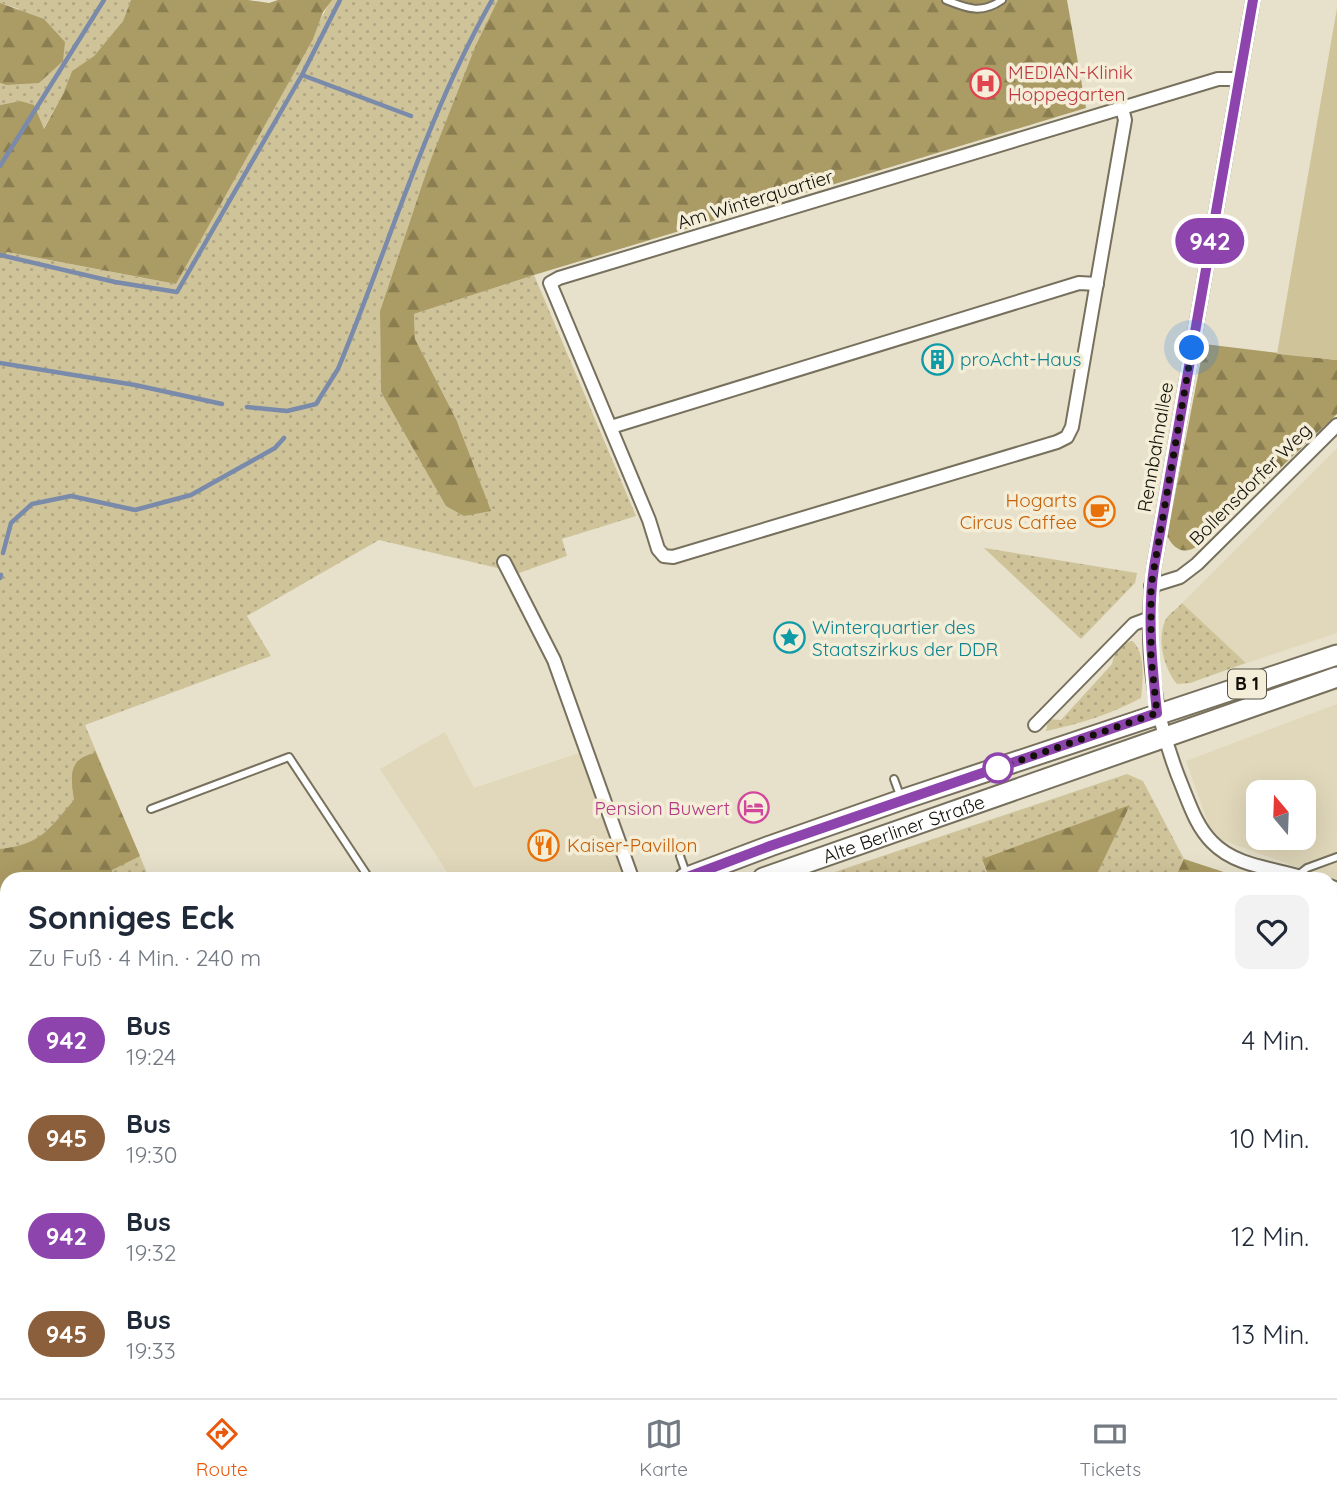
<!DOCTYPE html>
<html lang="de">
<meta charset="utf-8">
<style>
:root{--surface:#fff;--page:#f2f2f3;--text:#1f2937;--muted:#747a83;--line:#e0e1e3;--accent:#ea580c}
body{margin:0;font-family:Quicksand,sans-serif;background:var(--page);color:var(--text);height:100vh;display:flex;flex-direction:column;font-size:26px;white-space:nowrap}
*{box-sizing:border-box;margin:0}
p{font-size:23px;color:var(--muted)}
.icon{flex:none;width:38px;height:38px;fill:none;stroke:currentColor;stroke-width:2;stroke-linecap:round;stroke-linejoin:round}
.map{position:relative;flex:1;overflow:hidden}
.side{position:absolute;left:0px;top:872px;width:1337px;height:527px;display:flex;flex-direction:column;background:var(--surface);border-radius:21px 21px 0 0;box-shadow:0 7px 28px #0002}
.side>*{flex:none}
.badge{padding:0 14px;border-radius:23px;font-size:24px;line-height:46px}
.needle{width:46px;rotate:341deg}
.controls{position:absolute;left:1246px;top:780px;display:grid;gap:14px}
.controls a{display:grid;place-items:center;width:70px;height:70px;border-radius:14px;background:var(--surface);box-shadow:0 7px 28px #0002;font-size:35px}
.you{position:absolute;width:35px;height:35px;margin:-18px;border:5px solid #fff;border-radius:50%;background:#1a73e8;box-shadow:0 0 0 10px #1a73e833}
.map>.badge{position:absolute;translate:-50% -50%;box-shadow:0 0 0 4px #fff}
.round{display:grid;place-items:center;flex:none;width:74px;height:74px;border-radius:14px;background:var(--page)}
.summary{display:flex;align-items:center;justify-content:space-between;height:119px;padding:0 28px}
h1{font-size:33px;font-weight:700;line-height:52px}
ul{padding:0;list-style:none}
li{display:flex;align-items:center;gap:21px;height:98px;padding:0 28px}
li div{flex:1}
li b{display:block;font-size:26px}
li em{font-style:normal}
li .badge{min-width:77px;font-weight:700;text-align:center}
.menu{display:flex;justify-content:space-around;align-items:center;height:98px;border-top:2px solid var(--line);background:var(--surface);font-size:19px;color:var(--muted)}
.menu a{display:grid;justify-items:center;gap:4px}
.menu .active{color:var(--accent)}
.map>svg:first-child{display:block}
.built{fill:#e1d8bb;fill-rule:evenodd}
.green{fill:url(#green-dots)}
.forest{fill:url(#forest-firs)}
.pitch{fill:#cfc39a}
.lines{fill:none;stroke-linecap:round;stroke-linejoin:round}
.stream{stroke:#798aaa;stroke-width:4.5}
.lane-casing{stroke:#76705d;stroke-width:10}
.street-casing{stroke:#76705d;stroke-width:16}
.primary-casing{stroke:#76705d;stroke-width:23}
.lane{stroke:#fff;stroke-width:6}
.street{stroke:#fff;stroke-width:12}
.primary{stroke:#fff;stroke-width:19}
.line-casing{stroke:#fff;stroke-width:16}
.line{stroke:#8e44ad;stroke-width:10}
.walk{stroke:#121008;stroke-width:7;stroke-dasharray:0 12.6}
.stop-dot{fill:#fff;stroke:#8e44ad;stroke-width:3.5}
.labels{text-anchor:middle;stroke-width:7;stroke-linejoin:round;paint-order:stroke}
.shield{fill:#f4eed8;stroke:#565346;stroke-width:2}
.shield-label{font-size:18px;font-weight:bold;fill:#121008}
.health-label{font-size:19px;fill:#be3a42;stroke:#f4eed8;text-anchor:start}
.street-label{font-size:19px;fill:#121008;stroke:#f4eed8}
.culture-label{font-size:19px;fill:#0d838f;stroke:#f4eed8;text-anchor:start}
.food-label{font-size:19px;fill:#c56008;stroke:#f4eed8;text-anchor:end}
.hotel-label{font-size:19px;fill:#b23c85;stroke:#f4eed8;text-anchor:end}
</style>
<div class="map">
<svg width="1337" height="1398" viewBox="0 0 1337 1398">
<defs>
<pattern id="green-dots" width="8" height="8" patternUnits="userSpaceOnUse" patternTransform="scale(1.75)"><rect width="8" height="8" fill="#cfc39a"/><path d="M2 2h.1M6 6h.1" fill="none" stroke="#b1a683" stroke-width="1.8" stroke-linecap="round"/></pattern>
<pattern id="forest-firs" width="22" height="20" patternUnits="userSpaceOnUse" patternTransform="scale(1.75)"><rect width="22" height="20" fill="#ab9b64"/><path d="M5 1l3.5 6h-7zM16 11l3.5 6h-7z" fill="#8a7d50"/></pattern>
</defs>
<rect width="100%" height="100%" fill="#e7e1cb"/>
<!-- built -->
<g class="built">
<polygon points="1337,448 1337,633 1246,663 1182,603"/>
<path d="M1337,704v177l-124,-44 -27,-76zM1258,793h46v45h-46z"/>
<polygon points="445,732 474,788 582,752 625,876 616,878 451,878 380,769"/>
<polygon points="405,1391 504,1391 495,1398 407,1398"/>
</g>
<!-- green -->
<g class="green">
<polygon points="0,0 131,0 123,21 94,56 72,71 63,94 43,130 20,101 0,105 0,83 6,85 19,9 0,3"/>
<polygon points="331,0 499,0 428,167 380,311 381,392 413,447 456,419 415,339 414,314 534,275 636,516 562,539 567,556 519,573 379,540 247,616 271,656 85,725 149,878 7,878 7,1090 0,1092 0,259 6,252 176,284"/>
<polygon points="984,548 1137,573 1135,583 1081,639"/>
<path d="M1182,603l64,60 -56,20 -13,1c-13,-15 -21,-46 -11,-65 3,-5 12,-11 16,-16z"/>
<path d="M1132,641c14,11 11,41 9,57 -30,16 -62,26 -95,33l3,-12 12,1 51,-56c2,-11 8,-20 20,-23z"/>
<polygon points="1127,774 1143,781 1184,859 1175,878 1095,878 1129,806 982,859 988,878 817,878"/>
<polygon points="1337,956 1337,1398 740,1398 740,1391 1330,1391 1330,963"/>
<polygon points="7,1317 7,1391 87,1391 83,1398 0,1398 0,1336"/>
<polygon points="150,1391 296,1391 296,1398 144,1398"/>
</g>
<!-- forest -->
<g class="forest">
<polygon points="131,0 248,0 269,3 278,0 332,0 323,12 313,39 176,284 7,252 0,259 0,105 20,101 34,105 44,129 63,94 72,71 94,56 123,21"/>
<polygon points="498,0 1067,0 1086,108 534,275 414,314 415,339 456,419 491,511 464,516 446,506 381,392 380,311 428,167 476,45"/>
<polygon points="0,3 44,19 65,42 63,61 39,83 6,85 0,83"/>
<path d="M1204,344l133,16v54l-139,132c-15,9 -23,4 -31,-10z"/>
<path d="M96,753l44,103 -28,14 1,8h-106v212l-7,2v-243c42,-5 48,-19 74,-49 -3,-23 -7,-42 22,-47z"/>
<polygon points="1130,805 1095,878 989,878 982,859"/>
<polygon points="1184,859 1242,878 1175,878"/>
<polygon points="7,1126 7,1161 5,1164 7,1182 7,1317 0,1336 0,1131"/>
<polygon points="296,1391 405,1391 407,1398 296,1398"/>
<polygon points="504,1391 710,1391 711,1398 495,1398"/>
</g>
<!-- pitch -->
<polygon class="pitch" points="1337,8 1337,360 1277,354"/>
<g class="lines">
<!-- stream -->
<g class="stream">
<polyline points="302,75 411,116"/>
<polyline points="0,166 104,0"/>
<polyline points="0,255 115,282 177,292 302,75 340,0"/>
<polyline points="0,363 135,385 222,404"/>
<path d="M247,407l40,4 29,-7 22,-35c51,-123 88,-252 154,-369"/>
<polyline points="3,553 11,523 32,504 71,496 135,510 191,495 275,448 284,438"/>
<polyline points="0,578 1,575"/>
<polyline points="0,1075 7,1074"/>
<polyline points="0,1382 7,1366"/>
</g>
<defs>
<g id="lane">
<path d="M946,0c22,9 36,14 56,0"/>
<polyline points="894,779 901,798"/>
<polyline points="151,809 289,757 369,878"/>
<polyline points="680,856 687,876"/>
<polyline points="1298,875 1307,868 1337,857"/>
<polyline points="1330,926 1337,912"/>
<polyline points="724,1391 724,1398"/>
</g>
<g id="street">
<path d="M1253,0l-99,567c-10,78 -2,146 28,219 8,20 15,41 30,56 24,25 62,26 93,36"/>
<polyline points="1122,108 1125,120 1122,137 1072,427 1067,437 1057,442 673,557 664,556 658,549 649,520 550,283 559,278 1218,79 1239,79"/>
<polyline points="611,427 1079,283 1097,284"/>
<polyline points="504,562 554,660 632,878"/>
<polyline points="1151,586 1180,577 1197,564 1337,425"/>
<polyline points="1035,725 1134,624 1150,618"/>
<polyline points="1330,886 1337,889"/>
<polyline points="0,1107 7,1105"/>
</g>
<g id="primary">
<polyline points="685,878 770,846 901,800 1337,655"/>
<path id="s1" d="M763,878l574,-201"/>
<polyline points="103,1398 109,1391"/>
<polyline points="132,1398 137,1391"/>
</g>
</defs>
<!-- lane casing -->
<use href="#lane" class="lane-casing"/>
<!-- street casing -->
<use href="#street" class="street-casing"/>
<!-- primary casing -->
<use href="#primary" class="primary-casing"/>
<!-- lane -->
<use href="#lane" class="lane"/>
<!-- street -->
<use href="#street" class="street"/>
<!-- primary -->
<use href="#primary" class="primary"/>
</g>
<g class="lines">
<defs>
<path id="line" d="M685,878l85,-32 387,-133c-5,-49 -10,-97 -3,-146l99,-567"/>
</defs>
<!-- line casing -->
<use href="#line" class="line-casing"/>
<!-- line -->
<use href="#line" class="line"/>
<!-- walk -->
<polyline class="walk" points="998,768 1157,713 1151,657 1151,586 1192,348"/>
</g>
<!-- icons -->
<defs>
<symbol id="hospital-ring" viewBox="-11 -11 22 22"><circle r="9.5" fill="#f4eed8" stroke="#e0444e" stroke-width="1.5"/><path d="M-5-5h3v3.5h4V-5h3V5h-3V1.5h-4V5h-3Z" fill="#e0444e"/></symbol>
<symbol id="building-ring" viewBox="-11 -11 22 22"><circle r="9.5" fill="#f4eed8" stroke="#0f9aa8" stroke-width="1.5"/><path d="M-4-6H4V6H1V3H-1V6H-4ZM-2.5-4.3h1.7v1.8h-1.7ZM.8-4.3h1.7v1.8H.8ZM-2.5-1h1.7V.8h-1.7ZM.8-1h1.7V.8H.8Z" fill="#0f9aa8"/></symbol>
<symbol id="cafe-ring" viewBox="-11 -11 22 22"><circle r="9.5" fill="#f4eed8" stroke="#e8710a" stroke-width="1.5"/><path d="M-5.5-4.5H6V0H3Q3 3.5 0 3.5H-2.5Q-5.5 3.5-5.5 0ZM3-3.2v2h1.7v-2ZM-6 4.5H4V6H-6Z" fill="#e8710a"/></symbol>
<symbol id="sight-ring" viewBox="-11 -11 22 22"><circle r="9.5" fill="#f4eed8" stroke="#0f9aa8" stroke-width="1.5"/><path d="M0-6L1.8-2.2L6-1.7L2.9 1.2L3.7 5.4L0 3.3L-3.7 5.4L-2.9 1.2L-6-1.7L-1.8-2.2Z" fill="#0f9aa8"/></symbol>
<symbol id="hotel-ring" viewBox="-11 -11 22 22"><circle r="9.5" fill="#f4eed8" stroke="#d1479c" stroke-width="1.5"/><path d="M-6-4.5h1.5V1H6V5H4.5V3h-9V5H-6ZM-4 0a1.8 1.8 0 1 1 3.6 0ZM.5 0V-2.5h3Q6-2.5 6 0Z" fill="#d1479c"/></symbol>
<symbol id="restaurant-ring" viewBox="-11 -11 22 22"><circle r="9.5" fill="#f4eed8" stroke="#e8710a" stroke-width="1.5"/><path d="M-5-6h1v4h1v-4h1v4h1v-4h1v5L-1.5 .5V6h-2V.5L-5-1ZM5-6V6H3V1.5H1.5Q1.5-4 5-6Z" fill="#e8710a"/></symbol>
</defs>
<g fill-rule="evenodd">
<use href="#hospital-ring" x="968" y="66" width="35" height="35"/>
<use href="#building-ring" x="920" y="342" width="35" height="35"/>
<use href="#cafe-ring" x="1082" y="494" width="35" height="35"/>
<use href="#sight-ring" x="772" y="620" width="35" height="35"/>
<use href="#hotel-ring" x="736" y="790" width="35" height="35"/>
<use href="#restaurant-ring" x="526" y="828" width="35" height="35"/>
</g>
<!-- markers -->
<circle class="stop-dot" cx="998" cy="768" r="14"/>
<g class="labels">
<!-- shield labels -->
<rect class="shield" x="1228" y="669.5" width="38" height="29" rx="5"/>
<g class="shield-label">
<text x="1247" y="690">B 1</text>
</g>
<!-- health labels -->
<g class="health-label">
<text x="1008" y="79">MEDIAN-Klinik<tspan x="1008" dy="22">Hoppegarten</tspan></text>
</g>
<!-- street labels -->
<g class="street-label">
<text transform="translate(755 199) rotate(-17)" y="7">Am Winterquartier</text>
<text transform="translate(1155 447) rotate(-80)" y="7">Rennbahnallee</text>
<text transform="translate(1250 484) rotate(-45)" y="7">Bollensdorfer Weg</text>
<text dy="7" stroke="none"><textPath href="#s1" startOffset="149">Alte Berliner Straße</textPath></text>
</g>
<!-- culture labels -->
<g class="culture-label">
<text x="960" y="366">proAcht-Haus</text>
<text x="812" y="634">Winterquartier des<tspan x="812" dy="22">Staatszirkus der DDR</tspan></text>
</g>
<!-- food labels -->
<g class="food-label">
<text x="1077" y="507">Hogarts<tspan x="1077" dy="22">Circus Caffee</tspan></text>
<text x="567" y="852" text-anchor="start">Kaiser-Pavillon</text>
</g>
<!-- hotel labels -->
<g class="hotel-label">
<text x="730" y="815">Pension Buwert</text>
</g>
</g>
</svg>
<div class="controls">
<a><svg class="needle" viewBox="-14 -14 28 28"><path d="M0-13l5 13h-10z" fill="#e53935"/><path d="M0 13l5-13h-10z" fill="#747a83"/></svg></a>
</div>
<div class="you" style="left:1192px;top:348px"></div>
<b class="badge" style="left:1210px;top:241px;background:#8e44ad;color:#fff">942</b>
<section class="side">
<div class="summary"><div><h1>Sonniges Eck</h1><p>Zu Fuß · 4 Min. · 240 m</p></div><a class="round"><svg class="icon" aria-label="heart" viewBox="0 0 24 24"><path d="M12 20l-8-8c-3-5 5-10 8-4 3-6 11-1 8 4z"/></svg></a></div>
<ul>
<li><span class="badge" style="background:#8e44ad;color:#fff">942</span><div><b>Bus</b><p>19:24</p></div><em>4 Min.</em></li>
<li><span class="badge" style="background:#8b5e3c;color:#fff">945</span><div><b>Bus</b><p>19:30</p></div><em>10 Min.</em></li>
<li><span class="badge" style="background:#8e44ad;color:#fff">942</span><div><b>Bus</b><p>19:32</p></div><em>12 Min.</em></li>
<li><span class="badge" style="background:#8b5e3c;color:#fff">945</span><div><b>Bus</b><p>19:33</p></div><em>13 Min.</em></li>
</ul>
</section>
</div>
<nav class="menu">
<a class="active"><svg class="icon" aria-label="directions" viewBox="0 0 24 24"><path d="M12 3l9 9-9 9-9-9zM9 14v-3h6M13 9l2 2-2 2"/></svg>Route</a>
<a><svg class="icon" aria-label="map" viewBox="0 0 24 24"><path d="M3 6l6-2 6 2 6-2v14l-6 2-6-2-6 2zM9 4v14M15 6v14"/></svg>Karte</a>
<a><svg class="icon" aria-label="tickets" viewBox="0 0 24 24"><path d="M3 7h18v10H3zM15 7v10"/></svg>Tickets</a>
</nav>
